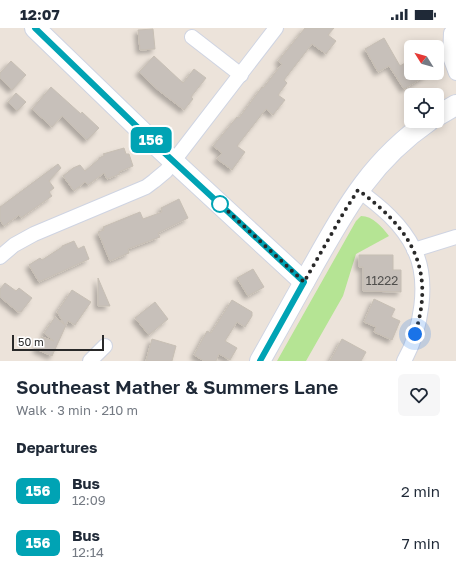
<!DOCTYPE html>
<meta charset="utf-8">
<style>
:root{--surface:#fff;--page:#f6f6f7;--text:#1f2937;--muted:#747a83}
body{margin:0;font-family:"Golos Text",sans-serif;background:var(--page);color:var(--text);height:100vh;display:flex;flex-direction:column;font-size:15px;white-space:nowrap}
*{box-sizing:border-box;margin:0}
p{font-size:13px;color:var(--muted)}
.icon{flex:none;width:22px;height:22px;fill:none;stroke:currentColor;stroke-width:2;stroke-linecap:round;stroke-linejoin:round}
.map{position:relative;height:333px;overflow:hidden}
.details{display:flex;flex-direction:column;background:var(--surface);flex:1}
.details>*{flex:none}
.badge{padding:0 8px;border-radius:6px;font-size:14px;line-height:26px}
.needle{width:26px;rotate:307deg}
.controls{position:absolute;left:404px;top:12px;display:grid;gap:8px}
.controls a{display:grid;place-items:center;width:40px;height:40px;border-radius:6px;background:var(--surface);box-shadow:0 2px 10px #0003;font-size:20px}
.scale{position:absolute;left:12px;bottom:10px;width:92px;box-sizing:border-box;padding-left:4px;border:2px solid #292929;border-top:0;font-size:11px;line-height:14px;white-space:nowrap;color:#292929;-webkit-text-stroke:3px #fff;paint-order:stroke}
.you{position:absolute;width:20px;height:20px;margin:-10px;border:3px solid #fff;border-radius:50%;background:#1a73e8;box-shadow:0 0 0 6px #1a73e833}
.map>.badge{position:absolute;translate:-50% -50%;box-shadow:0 0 0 2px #fff}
h2{padding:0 16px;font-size:15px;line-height:36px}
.round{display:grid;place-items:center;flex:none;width:42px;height:42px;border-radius:6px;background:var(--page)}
.summary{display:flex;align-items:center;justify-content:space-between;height:68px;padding:0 16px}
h1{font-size:19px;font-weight:600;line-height:30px}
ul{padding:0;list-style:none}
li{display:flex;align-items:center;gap:12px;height:52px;padding:0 16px}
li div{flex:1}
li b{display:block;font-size:15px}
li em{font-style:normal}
li .badge{min-width:44px;font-weight:700;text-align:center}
.status{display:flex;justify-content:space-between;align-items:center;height:28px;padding:0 20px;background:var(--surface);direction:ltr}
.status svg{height:11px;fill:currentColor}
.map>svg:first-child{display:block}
.green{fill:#b5e494}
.building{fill:#c7c0ba;stroke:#c7bfb4;filter:url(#shadow)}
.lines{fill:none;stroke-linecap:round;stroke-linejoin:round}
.street-casing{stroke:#cfd4e2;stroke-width:16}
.secondary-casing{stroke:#cfd4e2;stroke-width:22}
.street{stroke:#fff;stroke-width:14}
.secondary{stroke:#fff;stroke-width:20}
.line-casing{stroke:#fff;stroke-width:9}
.line{stroke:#00a3b4;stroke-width:6}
.walk{stroke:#292929;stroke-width:4;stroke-dasharray:0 7.2}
.stop-dot{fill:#fff;stroke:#00a3b4;stroke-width:2}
.labels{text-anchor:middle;stroke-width:4;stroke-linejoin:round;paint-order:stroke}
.number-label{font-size:12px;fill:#504f4d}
</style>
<div class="status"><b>12:07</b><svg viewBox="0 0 49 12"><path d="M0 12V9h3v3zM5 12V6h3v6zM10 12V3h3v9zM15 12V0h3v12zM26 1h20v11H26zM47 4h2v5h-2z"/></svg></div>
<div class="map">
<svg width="456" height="333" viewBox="0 0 456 333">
<defs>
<filter id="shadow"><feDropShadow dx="-3.5" dy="3.5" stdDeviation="2" flood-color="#0004"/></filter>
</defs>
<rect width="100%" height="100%" fill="#ece3da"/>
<!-- green -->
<path class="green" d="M361,188c12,0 21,11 28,20l-33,18 -13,42 -37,65h-29l79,-140z"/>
<!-- building -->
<g class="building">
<polygon points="305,0 334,0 328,7 336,13 326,26 312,16 284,52 287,55 278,67 285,72 273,87 266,81 237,118 245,124 232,142 217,131 222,125 213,118 237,89 239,90 262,59 263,60 282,36 278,33"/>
<polygon points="153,1 155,21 140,22 138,2"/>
<polygon points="384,10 400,38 407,34 411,40 411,45 430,45 404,61 389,38 378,44 365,21"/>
<polygon points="154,28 183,55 194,41 206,50 191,69 193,71 184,82 158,62 139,44"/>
<polygon points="11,33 26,47 12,62 0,50 0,45"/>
<polygon points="51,59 81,86 82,84 99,100 87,112 62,88 52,99 32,81"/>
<polygon points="16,65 26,74 17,83 8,74"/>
<polygon points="124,120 126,126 129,126 133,138 119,144 120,146 107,151 104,145 88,157 85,154 74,163 63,148 73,140 80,137 85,143 99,131 99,130 105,127 103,126"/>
<polygon points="58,136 61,140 49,153 54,160 49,164 52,168 21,190 19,187 4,198 0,192 0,179"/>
<polygon points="179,171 188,190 158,205 160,209 128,221 129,225 110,233 98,204 104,202 103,199 140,184 143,191 162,184 161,180"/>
<polygon points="74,213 78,221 84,218 89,231 39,254 29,237 40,230 42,232 62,219 62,218"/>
<polygon points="359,227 393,227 393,242 401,242 401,264 363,263 363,239 359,239"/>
<polygon points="253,241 264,259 248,268 237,250"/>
<polygon points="98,250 110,278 98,278"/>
<polygon points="5,255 16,263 19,260 32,270 21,284 18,284 0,269 0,261"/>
<polygon points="72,262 91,274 75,297 68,293 52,328 36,321 42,309 54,313 44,305 55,289 65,297 57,284"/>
<polygon points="374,271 395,281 391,289 400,293 392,312 374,304 376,299 364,294"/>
<polygon points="232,272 252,284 252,288 245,299 237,294 225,313 237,320 230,332 219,326 216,333 204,333 194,327 207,303 211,305"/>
<polygon points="155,274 168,291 149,307 135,290"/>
<polygon points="152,311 176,318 172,333 146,333"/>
<polygon points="342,311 366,324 361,333 330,333"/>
</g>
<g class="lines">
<defs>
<g id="street">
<polyline points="451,5 450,29 456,45"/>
<polyline points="192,9 241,47"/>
<path d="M358,162c22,16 44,34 56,59 16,32 7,82 -10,112"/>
<polyline points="414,222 456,209"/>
<polyline points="0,229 14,217 34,206 146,159 154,153 166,143 276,0"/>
<polyline points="90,333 105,318"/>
</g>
<g id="secondary">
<polyline points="35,0 158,119 304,254"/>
<polyline points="437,88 456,77"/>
<path d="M260,333c17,-31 35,-62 52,-93 34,-60 59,-107 117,-147"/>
</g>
</defs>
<!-- street casing -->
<use href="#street" class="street-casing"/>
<!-- secondary casing -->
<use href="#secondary" class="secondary-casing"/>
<!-- street -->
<use href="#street" class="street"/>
<!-- secondary -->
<use href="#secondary" class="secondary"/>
</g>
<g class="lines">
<defs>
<polyline id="line" points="35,0 158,119 304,254 260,333"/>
</defs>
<!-- line casing -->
<use href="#line" class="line-casing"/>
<!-- line -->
<use href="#line" class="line"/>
<!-- walk -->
<path class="walk" d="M220,176l-1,-1 85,79 40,-70 14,-22c52,38 78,78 57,144"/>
</g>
<!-- markers -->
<circle class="stop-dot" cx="220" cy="176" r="8"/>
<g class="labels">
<!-- number labels -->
<g class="number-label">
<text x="382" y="257">11222</text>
</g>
</g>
</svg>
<div class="controls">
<a><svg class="needle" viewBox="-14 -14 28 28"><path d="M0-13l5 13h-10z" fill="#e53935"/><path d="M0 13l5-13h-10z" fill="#747a83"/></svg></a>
<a><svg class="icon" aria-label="locate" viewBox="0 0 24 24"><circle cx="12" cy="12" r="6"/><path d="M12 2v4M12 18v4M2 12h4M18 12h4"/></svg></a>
</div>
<div class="scale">50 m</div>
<div class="you" style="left:415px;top:306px"></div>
<b class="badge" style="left:151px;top:112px;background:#00a3b4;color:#fff">156</b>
</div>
<section class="details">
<div class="summary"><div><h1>Southeast Mather &amp; Summers Lane</h1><p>Walk · 3 min · 210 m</p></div><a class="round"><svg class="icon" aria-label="heart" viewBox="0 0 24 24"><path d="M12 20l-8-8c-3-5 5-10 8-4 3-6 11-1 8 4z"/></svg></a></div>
<h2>Departures</h2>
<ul>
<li><span class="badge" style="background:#00a3b4;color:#fff">156</span><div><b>Bus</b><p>12:09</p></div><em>2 min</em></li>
<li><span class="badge" style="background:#00a3b4;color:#fff">156</span><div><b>Bus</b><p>12:14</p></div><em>7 min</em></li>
</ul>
</section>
